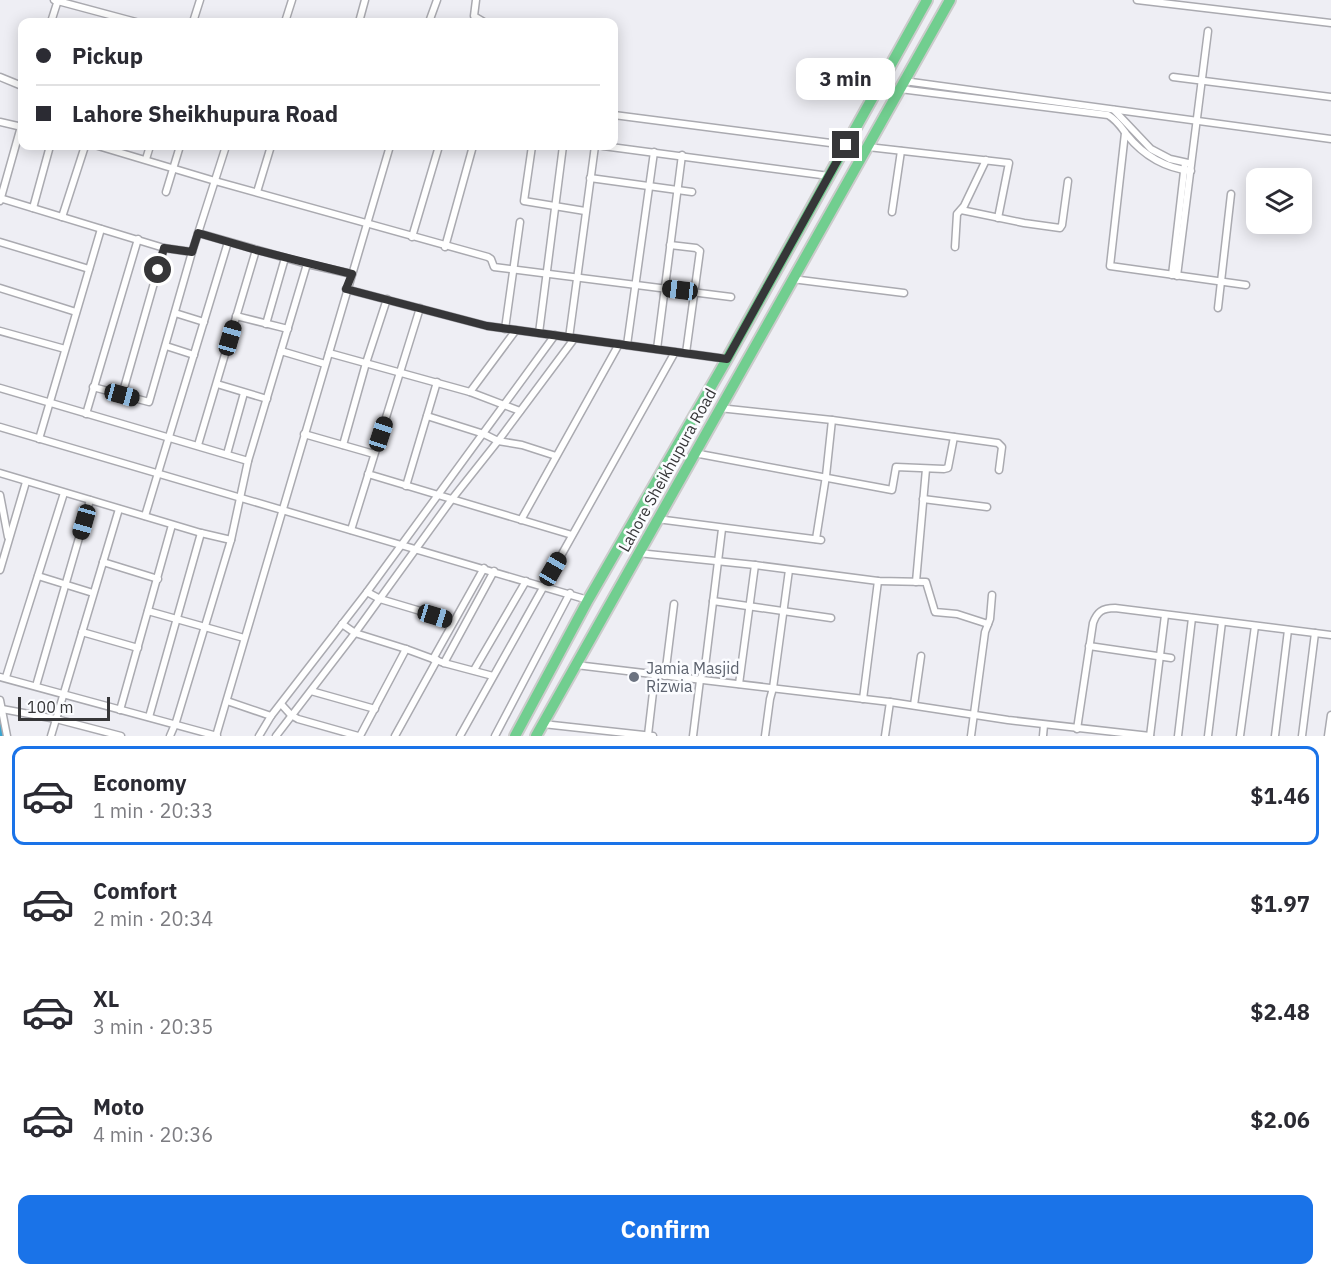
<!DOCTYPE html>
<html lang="en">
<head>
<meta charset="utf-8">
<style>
	:root { --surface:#fff; --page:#f2f2f3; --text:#2b2b33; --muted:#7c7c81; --line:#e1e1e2; --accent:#1a73e8 }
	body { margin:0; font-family:"IBM Plex Sans",sans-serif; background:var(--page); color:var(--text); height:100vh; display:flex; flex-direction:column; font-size:22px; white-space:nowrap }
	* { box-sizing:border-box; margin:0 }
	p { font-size:20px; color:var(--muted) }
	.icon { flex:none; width:33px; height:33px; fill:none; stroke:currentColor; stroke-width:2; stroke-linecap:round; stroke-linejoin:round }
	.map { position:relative; height:736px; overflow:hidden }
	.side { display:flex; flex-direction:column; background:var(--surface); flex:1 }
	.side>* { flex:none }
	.guide { position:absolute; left:18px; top:18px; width:600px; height:132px; border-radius:12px; box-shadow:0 3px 15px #0003; display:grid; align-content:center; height:132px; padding:0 18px; background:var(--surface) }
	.controls { position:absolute; left:1246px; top:168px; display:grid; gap:12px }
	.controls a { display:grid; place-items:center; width:66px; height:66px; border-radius:12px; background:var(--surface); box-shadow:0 3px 15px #0003; font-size:30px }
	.scale { position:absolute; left:18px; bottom:15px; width:92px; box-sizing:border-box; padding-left:6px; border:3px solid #363638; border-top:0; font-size:16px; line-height:21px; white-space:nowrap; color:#363638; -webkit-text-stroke:4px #fbfcff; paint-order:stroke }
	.end { position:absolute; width:27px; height:27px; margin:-14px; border:8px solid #363638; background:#fff; box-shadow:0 0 0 3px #fff }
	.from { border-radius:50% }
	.bubble { position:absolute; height:42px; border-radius:12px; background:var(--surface); box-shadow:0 3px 15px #0003; font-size:20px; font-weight:700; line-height:42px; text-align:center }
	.car { position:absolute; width:18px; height:36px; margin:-18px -9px; border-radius:8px; box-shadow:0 0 4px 2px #0007; background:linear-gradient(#222 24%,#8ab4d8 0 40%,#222 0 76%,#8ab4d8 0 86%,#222 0) }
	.guide b { display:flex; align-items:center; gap:21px; height:57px; font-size:22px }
	.guide b+b { border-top:2px solid var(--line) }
	.guide i { width:15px; height:15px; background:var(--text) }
	ul { padding:10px 0 0; list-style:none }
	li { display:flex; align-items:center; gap:18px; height:99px; margin:0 12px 9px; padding:0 6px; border:3px solid transparent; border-radius:12px }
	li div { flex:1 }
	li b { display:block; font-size:22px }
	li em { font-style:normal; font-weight:700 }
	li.selected { border-color:var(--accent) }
	li>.icon { width:54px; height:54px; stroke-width:1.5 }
	.cta { display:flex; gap:12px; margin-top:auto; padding:12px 18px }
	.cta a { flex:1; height:69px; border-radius:12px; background:var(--accent); color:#fff; font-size:24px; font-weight:700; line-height:69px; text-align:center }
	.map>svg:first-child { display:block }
</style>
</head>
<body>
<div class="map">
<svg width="1331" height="736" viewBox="0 0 1331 736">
	<rect width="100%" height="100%" fill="#eeeef4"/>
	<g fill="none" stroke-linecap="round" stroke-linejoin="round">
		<!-- canal -->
		<polyline stroke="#3aa5d1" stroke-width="6" points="0,723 2,736"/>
		<defs>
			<g id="street">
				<polyline points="54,0 136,22"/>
				<polyline points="476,0 474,16 484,22"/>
				<polyline points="1137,0 1331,23"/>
				<polyline points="51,22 58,0"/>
				<polyline points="193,22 200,0"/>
				<polyline points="285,22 292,0"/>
				<polyline points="359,22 365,0"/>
				<polyline points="429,22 437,0"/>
				<polyline points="0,77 22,86"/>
				<polyline points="1173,77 1331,97"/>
				<polyline points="904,81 1331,139"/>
				<path d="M 900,89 L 1108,115 C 1117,120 1121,127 1127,135 C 1144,156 1165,168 1191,171"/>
				<polyline points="1114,110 1151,149 1170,159 1188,163"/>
				<polyline points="614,115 846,145"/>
				<polyline points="0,122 22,127"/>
				<polyline points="1125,133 1110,266 1246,285"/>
				<polyline points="98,146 215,181 488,257 491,259 494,267 731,297"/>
				<polyline points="532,146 524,201 585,211"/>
				<polyline points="603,146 829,176"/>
				<polyline points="868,147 1009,163 998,218"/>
				<polyline points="146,159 150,146"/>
				<polyline points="590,178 692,192"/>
				<polyline points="166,192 180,146"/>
				<polyline points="257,192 271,146"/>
				<polyline points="0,198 164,248 192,252"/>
				<polyline points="0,201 22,123"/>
				<polyline points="33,208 50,146"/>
				<polyline points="961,210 1024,223 1060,228 1062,225 1068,181"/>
				<polyline points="892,212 901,151"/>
				<polyline points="62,217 85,146"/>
				<polyline points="198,233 307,264"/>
				<polyline points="412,237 439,146"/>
				<polyline points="0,242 89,269"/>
				<polyline points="670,245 696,248 700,251 686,353"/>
				<polyline points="445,247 473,146"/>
				<polyline points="955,247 957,214 964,206 986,160"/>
				<polyline points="1172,275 1185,163"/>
				<polyline points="1177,276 1208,31"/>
				<polyline points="792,279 904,293"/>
				<polyline points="0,288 76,312"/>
				<polyline points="346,289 487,326 727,359"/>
				<polyline points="1218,308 1231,194"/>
				<polyline points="175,313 204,322"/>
				<polyline points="236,316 288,329"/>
				<polyline points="266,324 285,258"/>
				<polyline points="505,329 520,222"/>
				<polyline points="0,331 65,349"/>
				<polyline points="539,333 563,146"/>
				<polyline points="569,338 595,146"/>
				<polyline points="627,345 654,152"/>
				<polyline points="166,346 194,355"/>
				<polyline points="657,349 682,155"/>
				<polyline points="281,351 325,364"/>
				<polyline points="329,353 470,392 520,411"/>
				<polyline points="217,384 267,399"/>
				<polyline points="93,387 149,402 192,252 226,146"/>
				<polyline points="0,388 248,461"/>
				<polyline points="470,392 516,330"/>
				<polyline points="122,395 164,248"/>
				<polyline points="719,408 832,420 998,443 1002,447 999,470"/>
				<polyline points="86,414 138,239"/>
				<polyline points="427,416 484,434 498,441 522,445 556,456"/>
				<polyline points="0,427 588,600"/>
				<polyline points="304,434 374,454"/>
				<polyline points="39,439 101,229"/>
				<polyline points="198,445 256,250"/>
				<polyline points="343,445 366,363 387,299"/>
				<polyline points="694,453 892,490 896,467 944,469 948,468 954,437"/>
				<polyline points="227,454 244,393"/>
				<polyline points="0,473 201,533 231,540"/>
				<polyline points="368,474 572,535"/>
				<polyline points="406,486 437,382"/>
				<polyline points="0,495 8,537"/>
				<polyline points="923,499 987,507"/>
				<polyline points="145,516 228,242"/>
				<polyline points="657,519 821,540"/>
				<polyline points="521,520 619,344"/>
				<polyline points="351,530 420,308"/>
				<polyline points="816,539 826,476 832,420"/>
				<polyline points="638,553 755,565 878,581 926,582 935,612 957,614 988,624"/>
				<polyline points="103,562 158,579"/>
				<polyline points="0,570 26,482"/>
				<polyline points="38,576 93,593"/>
				<polyline points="916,582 926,469"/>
				<polyline points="367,592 380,599 454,621"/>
				<polyline points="713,601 831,618"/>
				<polyline points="148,611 244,638"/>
				<polyline points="342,624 355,633 406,649 444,663 493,676"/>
				<polyline points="82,632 138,648"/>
				<polyline points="1089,646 1171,658"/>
				<polyline points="433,659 484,568"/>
				<polyline points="444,663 494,571"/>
				<polyline points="576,665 890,702 1008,720 1150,736"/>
				<polyline points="474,670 526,581"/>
				<polyline points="665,676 674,604"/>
				<polyline points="0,677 217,736"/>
				<polyline points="6,677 64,493"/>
				<polyline points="739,684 755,565"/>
				<polyline points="36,686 90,500"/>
				<polyline points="311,691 375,709"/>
				<polyline points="863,699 878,581"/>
				<polyline points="0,700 7,736"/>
				<polyline points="227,701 271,716"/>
				<polyline points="281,704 291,715 298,719 358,736"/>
				<polyline points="914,705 921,656"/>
				<polyline points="2,709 56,719 121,736"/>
				<polyline points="120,710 172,525"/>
				<polyline points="149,717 201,533"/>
				<polyline points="543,724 653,736"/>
				<path d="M 1077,729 L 1093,623 C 1097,612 1102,608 1115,608 L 1331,635"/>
				<polyline points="648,735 655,675"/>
				<polyline points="51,736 119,509"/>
				<polyline points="170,736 176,722 231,540 248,461 307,264 352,274"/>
				<polyline points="216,736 390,146"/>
				<polyline points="259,736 271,716 367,592 555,335"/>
				<polyline points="276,736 355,633 452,499 498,441 574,339"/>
				<polyline points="360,736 406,649"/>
				<polyline points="395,736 437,660"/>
				<polyline points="460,736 675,352"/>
				<polyline points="495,736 570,593"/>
				<polyline points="693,736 700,680 705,667 722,529"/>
				<polyline points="765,736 770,699 773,688 789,570"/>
				<polyline points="885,736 890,702"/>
				<polyline points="971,736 985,632 990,619 992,595"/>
				<polyline points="1043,736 1044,725"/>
				<polyline points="1150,736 1165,615"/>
				<polyline points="1178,736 1192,618"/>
				<polyline points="1208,736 1222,622"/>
				<polyline points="1240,736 1255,626"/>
				<polyline points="1275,736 1288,630"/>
				<polyline points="1302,736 1315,633"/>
				<polyline points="1328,736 1331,715"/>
			</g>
			<g id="highway">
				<polyline points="515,736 588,600 727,359 927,0"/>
				<polyline points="536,736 950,0"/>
			</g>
		</defs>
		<!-- street casing -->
		<use href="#street" stroke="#aaaab0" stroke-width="9"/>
		<!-- highway casing -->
		<use href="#highway" stroke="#cbcbcb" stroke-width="14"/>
		<!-- street -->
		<use href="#street" stroke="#fff" stroke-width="6"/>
		<!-- highway -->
		<use href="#highway" stroke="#71ce8f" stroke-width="10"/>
	</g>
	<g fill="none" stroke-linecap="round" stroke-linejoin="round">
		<!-- route -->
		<polyline stroke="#363638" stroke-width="8" points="158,270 164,248 192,252 198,233 256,250 352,274 346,289 487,326 727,359 846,145"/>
	</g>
	<!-- markers -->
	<circle fill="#6b7280" stroke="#fbfcff" stroke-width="2" cx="634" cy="677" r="6"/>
	<g text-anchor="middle" stroke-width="5" stroke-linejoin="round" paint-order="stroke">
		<!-- street labels -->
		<g font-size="16" fill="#363638" stroke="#fbfcff">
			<text transform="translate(667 470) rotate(-61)" y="6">Lahore Sheikhupura Road</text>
		</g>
		<!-- worship labels -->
		<g font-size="16" fill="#5b616d" stroke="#fbfcff" text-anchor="start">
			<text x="646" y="674">Jamia Masjid<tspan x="646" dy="18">Rizwia</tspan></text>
		</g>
	</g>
</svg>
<div class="controls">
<a><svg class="icon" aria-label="layers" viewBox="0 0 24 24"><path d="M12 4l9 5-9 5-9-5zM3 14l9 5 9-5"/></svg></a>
</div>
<div class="scale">100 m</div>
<i class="end from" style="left:158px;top:270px"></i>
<i class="end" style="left:846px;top:145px"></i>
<div class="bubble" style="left:796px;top:58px;width:99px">3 min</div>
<i class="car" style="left:680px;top:290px;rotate:277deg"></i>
<i class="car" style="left:230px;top:338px;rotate:16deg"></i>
<i class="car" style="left:122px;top:395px;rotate:105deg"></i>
<i class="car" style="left:381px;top:434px;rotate:18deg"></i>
<i class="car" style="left:84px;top:522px;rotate:196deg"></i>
<i class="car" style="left:553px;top:569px;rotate:30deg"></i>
<i class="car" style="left:435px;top:616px;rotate:107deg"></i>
<div class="guide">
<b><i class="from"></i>Pickup</b>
<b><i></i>Lahore Sheikhupura Road</b>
</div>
</div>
<section class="side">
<ul>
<li class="selected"><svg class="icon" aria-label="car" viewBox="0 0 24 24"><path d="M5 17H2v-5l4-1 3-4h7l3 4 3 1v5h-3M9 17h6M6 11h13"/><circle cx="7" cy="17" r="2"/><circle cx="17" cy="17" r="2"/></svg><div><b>Economy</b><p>1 min · 20:33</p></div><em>$1.46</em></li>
<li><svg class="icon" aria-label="car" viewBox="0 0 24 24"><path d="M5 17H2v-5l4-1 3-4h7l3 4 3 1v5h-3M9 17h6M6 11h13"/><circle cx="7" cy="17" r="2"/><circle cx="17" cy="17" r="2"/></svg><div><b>Comfort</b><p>2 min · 20:34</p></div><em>$1.97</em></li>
<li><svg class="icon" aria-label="car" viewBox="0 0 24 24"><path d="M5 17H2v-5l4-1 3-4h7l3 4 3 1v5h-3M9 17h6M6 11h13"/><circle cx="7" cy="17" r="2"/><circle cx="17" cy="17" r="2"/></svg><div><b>XL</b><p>3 min · 20:35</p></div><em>$2.48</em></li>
<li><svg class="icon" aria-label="car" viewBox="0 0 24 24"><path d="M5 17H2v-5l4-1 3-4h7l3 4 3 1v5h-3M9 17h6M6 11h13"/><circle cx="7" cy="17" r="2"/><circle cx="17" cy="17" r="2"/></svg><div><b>Moto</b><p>4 min · 20:36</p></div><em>$2.06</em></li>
</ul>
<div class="cta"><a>Confirm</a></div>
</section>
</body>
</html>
